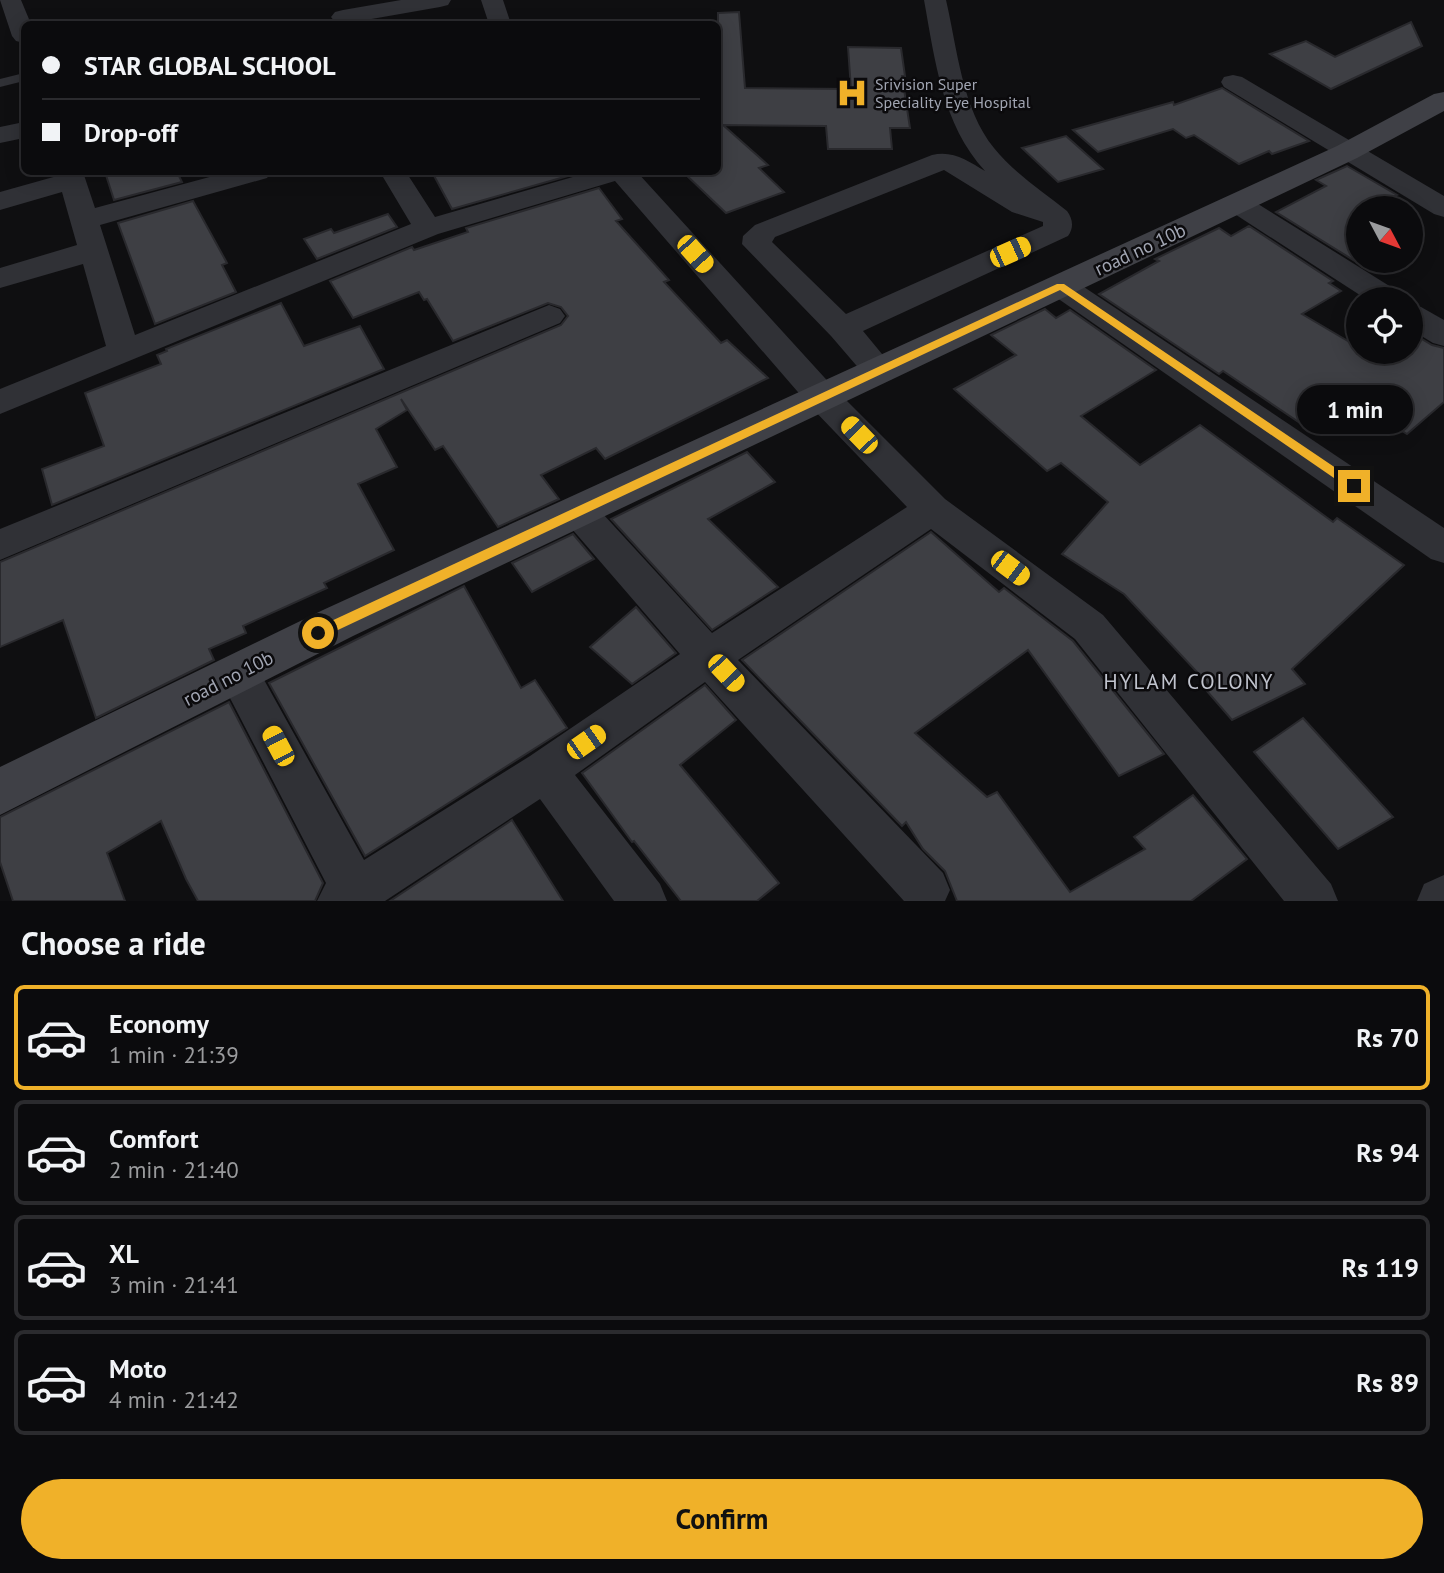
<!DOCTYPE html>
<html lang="en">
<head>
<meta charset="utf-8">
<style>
	:root { --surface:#0b0b0d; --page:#19191b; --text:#f1f3f6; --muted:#9a9b9d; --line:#2b2b2e; --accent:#f0b129 }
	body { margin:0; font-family:"PT Sans",sans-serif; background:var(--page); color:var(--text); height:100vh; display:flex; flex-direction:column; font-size:26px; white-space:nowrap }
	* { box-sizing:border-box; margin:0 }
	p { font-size:23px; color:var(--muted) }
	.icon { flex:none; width:38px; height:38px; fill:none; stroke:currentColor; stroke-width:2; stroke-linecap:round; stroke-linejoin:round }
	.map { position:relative; height:901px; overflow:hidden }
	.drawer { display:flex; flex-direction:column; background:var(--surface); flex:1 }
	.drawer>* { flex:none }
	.guide { position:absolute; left:21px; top:21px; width:700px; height:154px; border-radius:10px; box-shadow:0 4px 18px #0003,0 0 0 2px var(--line); display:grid; align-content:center; height:154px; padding:0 21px; background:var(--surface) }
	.needle { width:46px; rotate:131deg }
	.buttons { position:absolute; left:1346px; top:196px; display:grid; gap:14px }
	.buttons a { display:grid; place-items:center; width:77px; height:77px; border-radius:50%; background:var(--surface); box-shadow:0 4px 18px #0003,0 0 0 2px var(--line); font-size:35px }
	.end { position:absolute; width:32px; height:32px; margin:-16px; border:9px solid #f0b129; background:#111; box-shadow:0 0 0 4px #111 }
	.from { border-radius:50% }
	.bubble { position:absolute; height:49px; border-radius:24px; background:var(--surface); box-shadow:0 4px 18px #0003,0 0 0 2px var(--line); font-size:23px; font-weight:800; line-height:49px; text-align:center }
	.car { position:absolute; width:21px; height:42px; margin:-21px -10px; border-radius:9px; box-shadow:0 0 5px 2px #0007; background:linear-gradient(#f5c518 24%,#345 0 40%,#f5c518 0 76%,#345 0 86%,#f5c518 0) }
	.guide b { display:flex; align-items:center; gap:24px; height:66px; font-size:26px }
	.guide b+b { border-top:2px solid var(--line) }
	.guide i { width:18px; height:18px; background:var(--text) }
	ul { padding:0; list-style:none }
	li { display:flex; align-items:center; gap:21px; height:105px; margin:0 14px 10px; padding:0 7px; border:4px solid var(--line); border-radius:10px }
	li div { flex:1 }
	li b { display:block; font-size:26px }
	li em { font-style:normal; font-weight:800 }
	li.active { border-color:var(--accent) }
	li>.icon { width:63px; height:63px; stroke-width:1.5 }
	h2 { padding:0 21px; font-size:32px; line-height:84px }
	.button { display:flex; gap:14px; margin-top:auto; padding:14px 21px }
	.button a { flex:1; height:80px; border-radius:42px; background:var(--accent); color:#111; font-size:28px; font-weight:800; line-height:80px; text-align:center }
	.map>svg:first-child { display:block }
</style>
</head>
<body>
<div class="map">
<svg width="1444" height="901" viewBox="0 0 1444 901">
	<rect width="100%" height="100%" fill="#0f0f11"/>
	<!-- building -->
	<g fill="#3e3f44" stroke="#29292d" stroke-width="2">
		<polygon points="739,12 745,88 851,89 848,47 901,48 905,76 902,76 910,128 890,128 892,149 828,149 826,126 723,125 768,165 759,168 784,192 726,213 683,172 718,172 718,13"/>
		<polygon points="1411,22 1422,46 1331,89 1270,54 1306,41 1335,57"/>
		<polygon points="1222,88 1309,141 1272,154 1269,151 1239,164 1194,135 1186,138 1173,129 1098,152 1073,130 1173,102 1174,105"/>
		<polygon points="1066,136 1103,169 1058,182 1022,148"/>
		<polygon points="1347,166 1397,195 1371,208 1358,208 1358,263 1276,212 1326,186 1316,180"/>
		<polygon points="105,172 177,172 182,182 114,200"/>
		<polygon points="432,172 582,172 452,209"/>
		<polygon points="599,188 622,219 616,221 669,280 664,282 721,343 727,340 768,378 605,459 596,448 541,475 559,499 498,527 443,446 435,450 401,399 407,410 376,429 397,467 358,484 394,550 324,583 327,588 243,626 246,633 209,649 214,660 96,718 63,620 0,647 0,562 561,325 568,316 561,307 548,303 453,341 427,299 424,300 419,292 353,318 330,281 412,247 414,250 468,232 466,228"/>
		<polygon points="193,201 227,263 222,265 236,292 155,324 118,223"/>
		<polygon points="388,214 397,227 317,259 304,239 331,229 334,233"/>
		<polygon points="1249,226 1333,281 1329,283 1341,291 1302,314 1358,347 1358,352 1410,352 1410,332 1432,345 1444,348 1444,402 1407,434 1346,396 1306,427 1223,371 1219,374 1099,294 1159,261 1155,259 1219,228 1231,236"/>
		<polygon points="281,303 304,346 360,326 384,369 52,505 42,469 104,446 85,393 161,364 157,355 167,351 166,349"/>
		<polygon points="1045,309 1056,318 1070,310 1156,370 1081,416 1140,465 1200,425 1333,522 1337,518 1404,565 1292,669 1305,684 1232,720 1206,690 1211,687 1124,594 1062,554 1108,502 1061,463 1047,471 954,389 1016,355 991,335"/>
		<polygon points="747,452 775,482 708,519 778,587 712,630 611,519"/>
		<polygon points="931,532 999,592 1004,588 1073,641 1164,754 1119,776 1028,650 915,733 987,797 997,792 1070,892 1145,849 1134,837 1193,795 1247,859 1191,901 957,901 945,871 923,849 906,822 902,826 742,660"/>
		<polygon points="573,534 594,559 532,592 512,563"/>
		<polygon points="464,586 521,688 535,680 567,728 365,856 269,683"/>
		<polygon points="636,607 676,653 632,684 590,647"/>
		<polygon points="705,685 736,720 680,765 779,883 757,901 681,901 634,841 632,842 582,773"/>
		<polygon points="229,702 323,883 315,901 198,901 186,879 161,821 107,853 125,901 13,901 0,862 0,817"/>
		<polygon points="1303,718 1393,817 1338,849 1254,752"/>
		<polygon points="512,820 563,901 390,901"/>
	</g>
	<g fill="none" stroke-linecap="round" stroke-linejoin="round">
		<!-- lane -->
		<polygon fill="#303136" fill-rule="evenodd" points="24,73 24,81 0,87 0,79"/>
		<!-- street -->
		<g fill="#303136" fill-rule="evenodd">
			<polygon points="0,0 21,0 31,24 24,24 24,43 16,41 12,36"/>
			<polygon points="401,0 451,0 448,5 440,7 343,24 335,22 331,17 335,12 343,10"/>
			<polygon points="481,0 503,0 511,24 489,24"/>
			<path d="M 924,0 L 946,0 C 957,47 962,109 994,148 C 1014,173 1042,191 1067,211 C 1073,219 1074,228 1068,236 L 863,331 L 896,371 L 892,379 L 880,383 L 868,379 L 831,336 L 742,244 L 743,236 L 755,225 L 932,155 C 953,150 968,161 985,171 C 942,124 935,60 924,0 ZM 944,170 L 1012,212 L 1043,222 L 1043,226 L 846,314 L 772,242 L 775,237 Z"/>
			<polygon points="1233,75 1242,77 1444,196 1444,217 1434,214 1224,87 1221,82 1224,77"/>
			<polygon points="24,122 24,138 0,143 0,127"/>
			<polygon points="57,172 83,172 95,208 228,172 271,172 267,178 100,225 135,335 411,224 380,172 406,172 435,217 590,172 637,172 834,388 945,499 1103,615 1331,884 1338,901 1284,901 1075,639 931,529 738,660 943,873 950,890 945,901 904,901 705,682 575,775 660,884 667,901 614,901 540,799 385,901 317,901 326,883 217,673 223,660 238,655 253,660 364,860 530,756 680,654 566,522 561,512 566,502 579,497 592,502 712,633 907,507 810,406 615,181 438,234 0,414 0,389 106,346 83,264 0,288 0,268 77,245 62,192 0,210 0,192 57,176"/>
			<polygon points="1237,194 1247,197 1399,292 1403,299 1366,299 1227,209 1223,203 1227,197"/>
			<polygon points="1061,276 1072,279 1444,528 1444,563 1431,559 1050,293 1046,286 1050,279"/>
			<polygon points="1410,304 1421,307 1444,320 1444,346 1433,343 1410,329"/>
			<polygon points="549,305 560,309 565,316 560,323 0,560 0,529"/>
			<polygon points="1444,875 1444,901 1417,901 1424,884"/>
		</g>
		<!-- secondary -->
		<polygon fill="#3f4046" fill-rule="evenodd" points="1444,92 1444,111 1357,158 353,636 0,815 0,767 323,610 1337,146 1434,94"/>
	</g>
	<!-- route -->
	<polygon fill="#f0b129" points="1057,284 1064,284 1358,483 1358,489 1350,489 1060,290 323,637 318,638 312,633 314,629"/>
	<!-- icons -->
	<defs>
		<symbol id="hospital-bare" viewBox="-9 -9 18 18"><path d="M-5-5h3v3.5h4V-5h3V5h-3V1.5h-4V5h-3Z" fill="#f0b129" stroke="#0b0a0c" stroke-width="2.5" paint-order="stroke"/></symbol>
	</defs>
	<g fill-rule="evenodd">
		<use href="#hospital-bare" x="830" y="71" width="44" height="44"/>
	</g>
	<g text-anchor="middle" stroke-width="5" stroke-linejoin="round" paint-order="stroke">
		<!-- far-poi labels -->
		<g font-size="16" fill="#a1a5b2" stroke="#0b0a0c" text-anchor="start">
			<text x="875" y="90">Srivision Super<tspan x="875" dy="18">Speciality Eye Hospital</tspan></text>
		</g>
		<!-- street labels -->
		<g font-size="19" fill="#a1a5b2" stroke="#0b0a0c">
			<text transform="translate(1140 249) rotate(-25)" y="7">road no 10b</text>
			<text transform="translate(228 678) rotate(-27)" y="7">road no 10b</text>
		</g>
		<!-- neighbourhood labels -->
		<g font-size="21" letter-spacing="2" fill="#c1c4ce" stroke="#0b0a0c">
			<text x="1189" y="689">HYLAM COLONY</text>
		</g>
	</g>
</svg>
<div class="buttons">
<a><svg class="needle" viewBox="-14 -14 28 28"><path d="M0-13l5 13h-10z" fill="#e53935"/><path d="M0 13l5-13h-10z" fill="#9a9b9d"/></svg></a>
<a><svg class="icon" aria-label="locate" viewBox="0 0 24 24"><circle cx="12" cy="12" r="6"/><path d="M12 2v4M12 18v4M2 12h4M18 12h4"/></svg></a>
</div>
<i class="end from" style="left:318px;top:633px"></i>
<i class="end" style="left:1354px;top:486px"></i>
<div class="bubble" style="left:1297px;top:385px;width:116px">1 min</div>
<i class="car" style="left:1010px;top:252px;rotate:66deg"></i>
<i class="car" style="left:695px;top:254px;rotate:138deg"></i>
<i class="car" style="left:859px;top:435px;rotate:316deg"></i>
<i class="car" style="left:1010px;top:568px;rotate:127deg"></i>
<i class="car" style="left:726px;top:673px;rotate:137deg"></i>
<i class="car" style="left:586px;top:742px;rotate:55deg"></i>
<i class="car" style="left:278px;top:746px;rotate:332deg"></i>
<div class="guide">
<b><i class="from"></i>STAR GLOBAL SCHOOL</b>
<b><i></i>Drop-off</b>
</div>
</div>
<section class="drawer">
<h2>Choose a ride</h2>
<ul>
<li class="active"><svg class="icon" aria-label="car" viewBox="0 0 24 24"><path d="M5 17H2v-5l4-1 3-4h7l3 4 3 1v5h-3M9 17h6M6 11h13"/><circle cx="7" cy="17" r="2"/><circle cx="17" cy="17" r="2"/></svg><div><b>Economy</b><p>1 min · 21:39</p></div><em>Rs 70</em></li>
<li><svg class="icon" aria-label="car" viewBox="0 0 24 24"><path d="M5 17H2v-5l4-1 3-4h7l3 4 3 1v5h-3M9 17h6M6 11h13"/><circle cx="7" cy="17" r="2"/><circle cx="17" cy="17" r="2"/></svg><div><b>Comfort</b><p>2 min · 21:40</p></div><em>Rs 94</em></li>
<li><svg class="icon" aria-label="car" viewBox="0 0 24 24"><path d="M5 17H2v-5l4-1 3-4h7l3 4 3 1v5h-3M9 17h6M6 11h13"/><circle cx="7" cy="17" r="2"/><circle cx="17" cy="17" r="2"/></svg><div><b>XL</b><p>3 min · 21:41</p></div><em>Rs 119</em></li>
<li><svg class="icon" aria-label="car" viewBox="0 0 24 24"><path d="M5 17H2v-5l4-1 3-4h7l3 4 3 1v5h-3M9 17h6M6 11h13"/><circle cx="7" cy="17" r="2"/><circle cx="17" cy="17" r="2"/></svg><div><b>Moto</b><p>4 min · 21:42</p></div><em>Rs 89</em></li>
</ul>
<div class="button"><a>Confirm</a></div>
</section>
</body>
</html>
